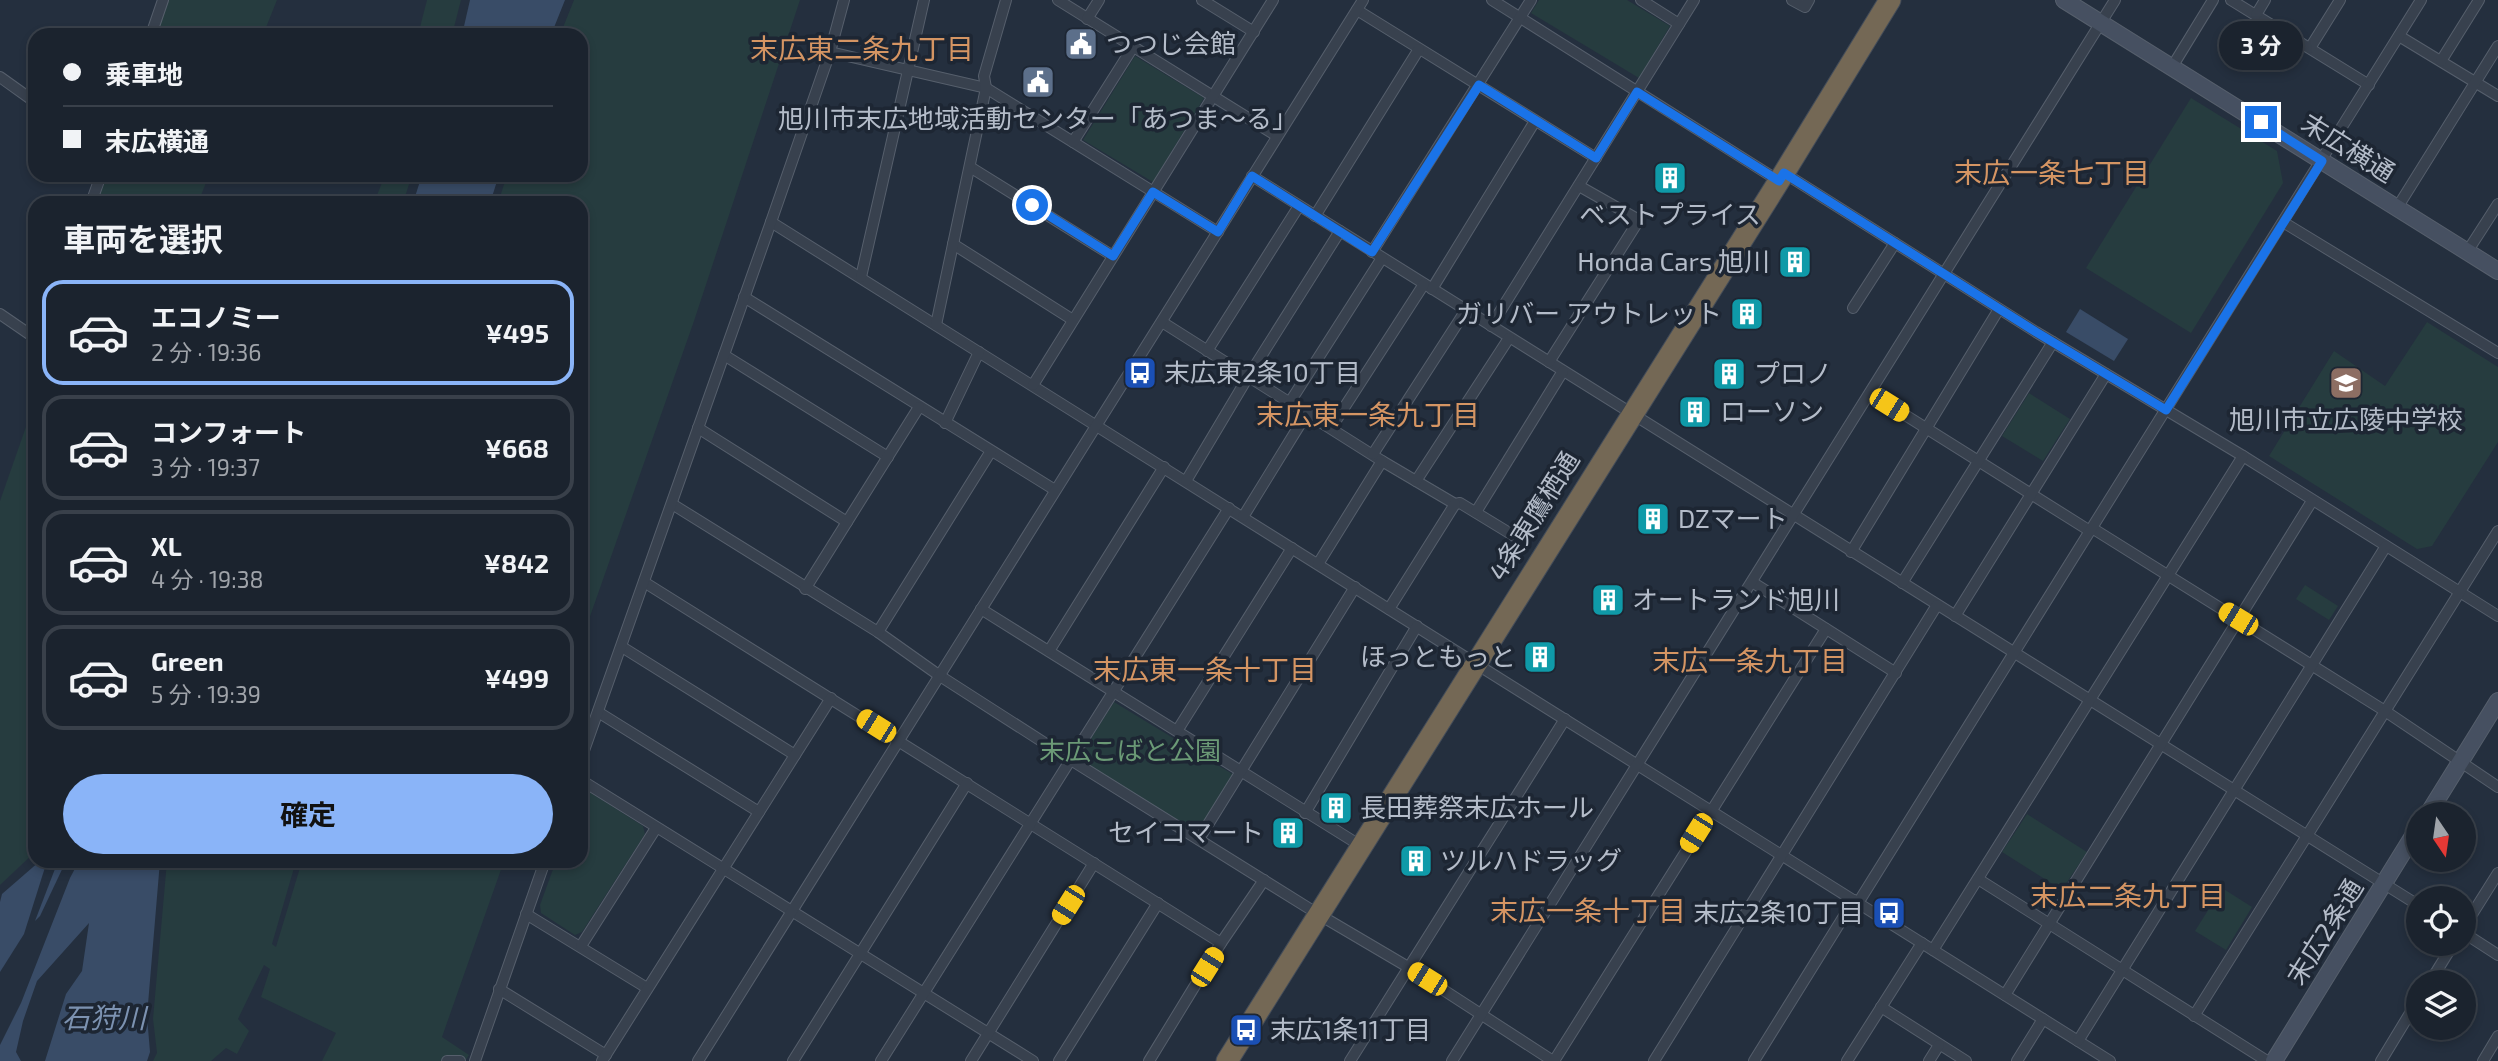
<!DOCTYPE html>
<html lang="ja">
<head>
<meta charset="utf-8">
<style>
	:root { --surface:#1b232e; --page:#282f3a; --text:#f1f3f6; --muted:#a0a4aa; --line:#39404a; --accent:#8ab4f8 }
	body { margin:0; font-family:"Exo 2","Noto Sans JP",sans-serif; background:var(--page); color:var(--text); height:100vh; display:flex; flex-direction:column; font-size:26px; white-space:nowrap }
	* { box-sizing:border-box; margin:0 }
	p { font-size:23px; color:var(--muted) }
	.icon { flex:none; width:38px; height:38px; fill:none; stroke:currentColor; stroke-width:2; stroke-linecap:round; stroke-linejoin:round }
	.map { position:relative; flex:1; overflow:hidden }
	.details { position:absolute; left:28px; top:196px; width:560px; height:672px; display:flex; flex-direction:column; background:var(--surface); border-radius:21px; box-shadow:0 4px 10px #0003,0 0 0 2px var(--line) }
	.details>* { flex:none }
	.guide { position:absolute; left:28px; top:28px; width:560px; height:154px; border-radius:21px; box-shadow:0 4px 10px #0003,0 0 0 2px var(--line); display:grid; align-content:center; height:154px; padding:0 35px; background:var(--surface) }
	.needle { width:46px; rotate:167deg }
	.tools { position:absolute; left:2406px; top:802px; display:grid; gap:14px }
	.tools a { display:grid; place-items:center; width:70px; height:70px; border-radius:50%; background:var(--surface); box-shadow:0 4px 10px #0003,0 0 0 2px var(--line); font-size:35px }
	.end { position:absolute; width:32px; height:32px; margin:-16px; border:9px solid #1a73e8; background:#fff; box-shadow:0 0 0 4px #fff }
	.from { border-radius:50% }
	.bubble { position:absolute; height:49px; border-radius:24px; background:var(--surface); box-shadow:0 4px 10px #0003,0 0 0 2px var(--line); font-size:23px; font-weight:700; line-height:49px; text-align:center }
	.car { position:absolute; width:21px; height:42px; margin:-21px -10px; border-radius:9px; box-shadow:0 0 5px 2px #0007; background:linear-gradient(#f5c518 24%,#345 0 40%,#f5c518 0 76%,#345 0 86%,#f5c518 0) }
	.guide b { display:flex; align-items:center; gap:24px; height:66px; font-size:26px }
	.guide b+b { border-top:2px solid var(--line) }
	.guide i { width:18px; height:18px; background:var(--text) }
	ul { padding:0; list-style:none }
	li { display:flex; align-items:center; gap:21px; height:105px; margin:0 14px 10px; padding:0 21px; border:4px solid var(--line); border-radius:21px }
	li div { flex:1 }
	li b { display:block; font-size:26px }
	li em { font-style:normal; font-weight:700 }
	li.on { border-color:var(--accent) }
	li>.icon { width:63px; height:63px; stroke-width:1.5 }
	h2 { padding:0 35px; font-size:32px; line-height:84px }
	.action { display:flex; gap:14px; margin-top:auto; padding:14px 35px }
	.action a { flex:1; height:80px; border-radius:42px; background:var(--accent); color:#111; font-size:28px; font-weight:700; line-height:80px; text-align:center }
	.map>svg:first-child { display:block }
</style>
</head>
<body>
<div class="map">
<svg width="2498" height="1061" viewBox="0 0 2498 1061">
	<rect width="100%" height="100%" fill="#242f3e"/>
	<!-- green -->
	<g fill="#263c3f">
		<polygon points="163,0 277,0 263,35 151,35"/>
		<polygon points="427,0 461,0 452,35 418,35"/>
		<polygon points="574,0 800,0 694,321 581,642 581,203 498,203 507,175 581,175 581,35 560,35"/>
		<polygon points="1539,0 1627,0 1670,26 1639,78 1531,13"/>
		<polygon points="1135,56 1204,98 1153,182 1083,140"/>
		<polygon points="2191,98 2277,151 2283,183 2191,333 2086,268"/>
		<polygon points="101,175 209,175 198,203 91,203"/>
		<polygon points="385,175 412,175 403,203 374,203"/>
		<polygon points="2427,322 2498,367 2498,442 2432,546 2417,549 2269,456 2334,351 2385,386"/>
		<polygon points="2029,393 2070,419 2043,461 2002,436"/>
		<polygon points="35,401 35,852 0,885 0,501"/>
		<polygon points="2305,585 2338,606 2329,620 2296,599"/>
		<polygon points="1114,702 1234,775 1198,832 1078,759"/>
		<polygon points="588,791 643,826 645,834 582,932 575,935 541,913 540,905 556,861 581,861 581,793"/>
		<polygon points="2027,814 2087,852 2062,890 2002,852"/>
		<polygon points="167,861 296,861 272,944 276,947 302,861 504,861 442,1037 469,1055 465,1061 322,1061 336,1033 261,997 270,969 264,965 238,1019 249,1031 237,1054 226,1048 211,1061 153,1061 157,1053 153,1019"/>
		<polygon points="2222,888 2252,907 2226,950 2195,931"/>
	</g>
	<!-- water -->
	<g fill="#394c67">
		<polygon points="470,0 565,0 551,35 462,35"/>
		<polygon points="422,175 499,175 490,203 413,203"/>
		<polygon points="2080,309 2128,339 2114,361 2066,332"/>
		<polygon points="40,861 47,861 24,934 0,972 0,902 2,894"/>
		<polygon points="58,861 66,861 40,916 35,921"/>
		<polygon points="79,861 160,861 147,1016 150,1052 147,1061 45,1061 66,994 82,971 89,923 37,981 23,1021 16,1052 21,1061 0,1061 0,1045 21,1003 70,878"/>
	</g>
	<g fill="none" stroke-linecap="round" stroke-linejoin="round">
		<defs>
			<g id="street">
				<polyline points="1058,0 1277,136"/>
				<polyline points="1202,0 1254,32"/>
				<polyline points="1492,0 1779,181"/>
				<polyline points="1641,0 1679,24"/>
				<polyline points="1792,0 1805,7 1809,0"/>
				<polyline points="2231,0 2369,85"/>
				<polyline points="1357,10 1596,158"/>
				<polyline points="2256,15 2265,0"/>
				<polyline points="1087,19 1099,0"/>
				<polyline points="151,35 163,0"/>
				<polyline points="2399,36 2498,96"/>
				<polyline points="2310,48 2340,0"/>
				<polyline points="830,52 986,88 1218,232"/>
				<polyline points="2441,61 2479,0"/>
				<polyline points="2172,67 2213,0"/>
				<polyline points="0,77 35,102"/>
				<polyline points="1073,142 1133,47"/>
				<polyline points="970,167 1113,256"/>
				<polyline points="1784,173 2036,332 2243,456 2498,616"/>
				<polyline points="1252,176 2418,905"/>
				<polyline points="91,203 101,175"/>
				<polyline points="2397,208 2498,46"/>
				<polyline points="1315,216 1419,49"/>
				<polyline points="771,222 2110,1061"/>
				<polyline points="2283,222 2498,353"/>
				<polyline points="953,244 1073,320"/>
				<polyline points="1372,252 1531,0"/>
				<polyline points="2467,252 2498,204"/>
				<polyline points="861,277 924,0"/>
				<polyline points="1432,289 1535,121"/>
				<polyline points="744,297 1055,490"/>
				<polyline points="1853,308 1895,243"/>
				<polyline points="0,314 35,338"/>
				<polyline points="1162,322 1382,461 1455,504 1460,503 1524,542"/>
				<polyline points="936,325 986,88 984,76 1006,0"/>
				<polyline points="1491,326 1694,0"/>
				<polyline points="1207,351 1299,206"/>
				<polyline points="724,355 888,457"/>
				<polyline points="1549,362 1639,220 1579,186"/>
				<polyline points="1033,385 1273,0"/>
				<polyline points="1870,393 2090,531"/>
				<polyline points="1290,402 1382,258"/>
				<polyline points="945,423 979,352"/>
				<polyline points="698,428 847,522"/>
				<polyline points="1331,428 1424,284"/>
				<polyline points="1373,454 1466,310"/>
				<polyline points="1186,481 1248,377 1340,231"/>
				<polyline points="1416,481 1509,338"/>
				<polyline points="672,504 878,632 940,676 1071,760 1318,914 1408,967 1553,1061"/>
				<polyline points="1476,512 1563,371"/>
				<polyline points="1243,517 1307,413"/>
				<polyline points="2092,528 2385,711 2498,787"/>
				<polyline points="1851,552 1999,309"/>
				<polyline points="1318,564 1382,461"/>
				<polyline points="644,582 1221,943"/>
				<polyline points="1752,582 1896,673"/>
				<polyline points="1902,583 2053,342"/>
				<polyline points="805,589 919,407"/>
				<polyline points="981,609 1361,846"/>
				<polyline points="1389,609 1455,504"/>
				<polyline points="1955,616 2106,374"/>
				<polyline points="878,632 991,451"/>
				<polyline points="622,647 795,755"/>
				<polyline points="1049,651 1164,467"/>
				<polyline points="598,712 759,812"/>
				<polyline points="1177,731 1292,548"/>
				<polyline points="581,759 771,222 830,52 844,0"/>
				<polyline points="581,780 1033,1061"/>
				<polyline points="1305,813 1417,626"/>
				<polyline points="1199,839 1355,587"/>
				<polyline points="1978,879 2267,1061"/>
				<polyline points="1858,903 2421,0"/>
				<polyline points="526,914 647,988"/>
				<polyline points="2464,927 2498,873"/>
				<polyline points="2464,933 2498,955"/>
				<polyline points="581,946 656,828"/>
				<polyline points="1933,950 2243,456"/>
				<polyline points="2430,982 2454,943"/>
				<polyline points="499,989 606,1055"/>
				<polyline points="2005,995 2312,501"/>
				<polyline points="1881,1007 1966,1061"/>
				<polyline points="2194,1016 2498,531"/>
				<polyline points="2078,1041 2386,546"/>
				<polyline points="447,1061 460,1061"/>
				<polyline points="475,1061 545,861"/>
				<polyline points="602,1061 831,698"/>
				<polyline points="698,1061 1363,0"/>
				<polyline points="793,1061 967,783"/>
				<polyline points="881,1061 1229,508"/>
				<polyline points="971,1061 1094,863"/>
				<polyline points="1059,1061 1158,903"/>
				<polyline points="1149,1061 1221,943 1264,880"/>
				<polyline points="1350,1061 1565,719"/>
				<polyline points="1452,1061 2115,0"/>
				<polyline points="1554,1061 1826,629"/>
				<polyline points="1654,1061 1937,605"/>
				<polyline points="1754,1061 1854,900"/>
				<polyline points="1847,1061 1922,943"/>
				<polyline points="1929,1061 1939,1045"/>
				<polyline points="2017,1061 2043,1019"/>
				<polyline points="2381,1061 2418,1000"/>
				<polyline points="2483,1061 2498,1036"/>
			</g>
			<g id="secondary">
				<polyline points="2064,0 2498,271"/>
				<polyline points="2428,814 2498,701"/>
				<polyline points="2274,1061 2418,828"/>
			</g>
			<polyline id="highway" points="1227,1061 1784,173 1890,0"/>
		</defs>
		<!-- street casing -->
		<use href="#street" stroke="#565f6c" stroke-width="12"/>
		<!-- secondary casing -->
		<use href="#secondary" stroke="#565f6c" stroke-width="18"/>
		<!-- highway casing -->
		<use href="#highway" stroke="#434c59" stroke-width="23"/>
		<!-- street -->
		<use href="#street" stroke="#38414e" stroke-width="10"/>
		<!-- secondary -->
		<use href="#secondary" stroke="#465061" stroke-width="16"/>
		<!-- highway -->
		<use href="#highway" stroke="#746855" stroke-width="21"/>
	</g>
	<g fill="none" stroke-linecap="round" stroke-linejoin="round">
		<!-- route -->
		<polyline stroke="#1a73e8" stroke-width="9" points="1032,205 1113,256 1153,192 1218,232 1252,176 1372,252 1479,85 1596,158 1637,92 1779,181 1784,173 2036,332 2166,410 2322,161 2261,122"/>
	</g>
	<!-- icons -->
	<defs>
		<symbol id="civic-square" viewBox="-11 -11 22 22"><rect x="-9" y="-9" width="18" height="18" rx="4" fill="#5c6f8a" stroke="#1d2633"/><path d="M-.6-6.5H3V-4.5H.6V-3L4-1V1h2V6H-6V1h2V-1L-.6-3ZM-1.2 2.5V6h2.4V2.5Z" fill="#fff"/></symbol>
		<symbol id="building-square" viewBox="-11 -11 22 22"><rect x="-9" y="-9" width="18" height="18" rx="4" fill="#0f9aa8" stroke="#1d2633"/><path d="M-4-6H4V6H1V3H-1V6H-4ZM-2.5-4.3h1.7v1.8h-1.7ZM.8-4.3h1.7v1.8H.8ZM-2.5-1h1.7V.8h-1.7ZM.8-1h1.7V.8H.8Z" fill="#fff"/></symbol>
		<symbol id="bus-square" viewBox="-11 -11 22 22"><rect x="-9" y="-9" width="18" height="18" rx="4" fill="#1a4fb4" stroke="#1d2633"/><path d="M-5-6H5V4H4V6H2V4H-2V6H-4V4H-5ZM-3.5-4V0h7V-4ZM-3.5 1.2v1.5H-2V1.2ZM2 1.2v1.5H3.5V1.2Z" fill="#fff"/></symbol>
		<symbol id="school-square" viewBox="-11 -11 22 22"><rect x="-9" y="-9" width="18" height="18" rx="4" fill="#8d6e63" stroke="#1d2633"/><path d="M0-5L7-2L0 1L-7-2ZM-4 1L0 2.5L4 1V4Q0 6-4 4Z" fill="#fff"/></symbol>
	</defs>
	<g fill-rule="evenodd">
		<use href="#civic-square" x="1062" y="25" width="38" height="38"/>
		<use href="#civic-square" x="1019" y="63" width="38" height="38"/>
		<use href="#building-square" x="1651" y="159" width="38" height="38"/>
		<use href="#building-square" x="1776" y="243" width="38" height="38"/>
		<use href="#building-square" x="1728" y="295" width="38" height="38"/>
		<use href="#bus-square" x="1121" y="354" width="38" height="38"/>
		<use href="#building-square" x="1710" y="355" width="38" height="38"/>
		<use href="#school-square" x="2327" y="364" width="38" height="38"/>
		<use href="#building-square" x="1676" y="393" width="38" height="38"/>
		<use href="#building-square" x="1634" y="500" width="38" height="38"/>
		<use href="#building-square" x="1589" y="581" width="38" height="38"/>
		<use href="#building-square" x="1521" y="638" width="38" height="38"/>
		<use href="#building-square" x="1317" y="789" width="38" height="38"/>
		<use href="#building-square" x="1269" y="814" width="38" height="38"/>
		<use href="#building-square" x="1397" y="842" width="38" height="38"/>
		<use href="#bus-square" x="1870" y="894" width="38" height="38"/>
		<use href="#bus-square" x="1227" y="1011" width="38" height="38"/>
	</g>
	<g text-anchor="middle" stroke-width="7" stroke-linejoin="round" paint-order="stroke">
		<!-- poi labels -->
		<g font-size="26" fill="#b4bcc9" stroke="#1d2633" text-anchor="start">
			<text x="1106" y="53">つつじ会館</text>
			<text x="1038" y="128" text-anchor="middle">旭川市末広地域活動センター「あつま〜る」</text>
			<text x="1670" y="224" text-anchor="middle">ベストプライス</text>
			<text x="1770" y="271" text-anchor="end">Honda Cars 旭川</text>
			<text x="1722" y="323" text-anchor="end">ガリバー アウトレット</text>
			<text x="1164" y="382">末広東2条10丁目</text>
			<text x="1754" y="383">プロノ</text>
			<text x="1720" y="421">ローソン</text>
			<text x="2346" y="429" text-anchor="middle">旭川市立広陵中学校</text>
			<text x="1678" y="528">DZマート</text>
			<text x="1632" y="609">オートランド旭川</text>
			<text x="1516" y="666" text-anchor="end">ほっともっと</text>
			<text x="1360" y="817">長田葬祭末広ホール</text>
			<text x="1264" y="842" text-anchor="end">セイコマート</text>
			<text x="1440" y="870">ツルハドラッグ</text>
			<text x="1864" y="922" text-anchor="end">末広2条10丁目</text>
			<text x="1270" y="1039">末広1条11丁目</text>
		</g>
		<!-- street labels -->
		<g font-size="26" fill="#b4bcc9" stroke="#1d2633">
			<text transform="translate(2348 148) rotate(32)" y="9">末広横通</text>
			<text transform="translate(1534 516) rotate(-58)" y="9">4条東鷹栖通</text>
			<text transform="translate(2325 932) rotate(-58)" y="9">末広2条通</text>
		</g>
		<!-- park labels -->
		<g font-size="26" fill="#6b9a76" stroke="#1d2633">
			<text x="1130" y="760">末広こばと公園</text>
		</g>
		<!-- neighbourhood labels -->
		<g font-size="28" fill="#d59563" stroke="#1d2633">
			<text x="862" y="59">末広東二条九丁目</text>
			<text x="2052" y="183">末広一条七丁目</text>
			<text x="1368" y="425">末広東一条九丁目</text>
			<text x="1750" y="671">末広一条九丁目</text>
			<text x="1205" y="680">末広東一条十丁目</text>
			<text x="2128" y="906">末広二条九丁目</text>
			<text x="1588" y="921">末広一条十丁目</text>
		</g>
		<!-- water labels -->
		<g font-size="28" font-style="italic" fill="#7c92b1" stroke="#1d2633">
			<text x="104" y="1028">石狩川</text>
		</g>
	</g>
</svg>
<div class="tools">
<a><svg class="needle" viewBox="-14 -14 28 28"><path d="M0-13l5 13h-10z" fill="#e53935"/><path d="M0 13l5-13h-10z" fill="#a0a4aa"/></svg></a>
<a><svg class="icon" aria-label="locate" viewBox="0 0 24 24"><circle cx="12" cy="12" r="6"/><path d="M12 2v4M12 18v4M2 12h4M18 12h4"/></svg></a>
<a><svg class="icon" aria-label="layers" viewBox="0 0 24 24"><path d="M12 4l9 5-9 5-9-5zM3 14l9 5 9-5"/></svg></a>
</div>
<i class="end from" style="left:1032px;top:205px"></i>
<i class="end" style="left:2261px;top:122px"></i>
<div class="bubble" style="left:2219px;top:21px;width:84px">3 分</div>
<i class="car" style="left:1889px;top:405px;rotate:122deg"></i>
<i class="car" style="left:2238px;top:619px;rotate:301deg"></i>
<i class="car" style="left:876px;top:726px;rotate:302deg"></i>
<i class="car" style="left:1696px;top:833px;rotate:212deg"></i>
<i class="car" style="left:1068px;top:905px;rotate:212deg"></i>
<i class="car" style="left:1207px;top:967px;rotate:32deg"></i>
<i class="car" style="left:1427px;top:979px;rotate:302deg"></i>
<div class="guide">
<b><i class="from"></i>乗車地</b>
<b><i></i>末広横通</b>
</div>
<section class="details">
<h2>車両を選択</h2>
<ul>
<li class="on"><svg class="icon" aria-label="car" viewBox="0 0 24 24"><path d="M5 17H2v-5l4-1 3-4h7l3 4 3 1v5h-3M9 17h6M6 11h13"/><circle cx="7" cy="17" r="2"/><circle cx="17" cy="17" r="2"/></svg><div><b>エコノミー</b><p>2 分 · 19:36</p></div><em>¥495</em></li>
<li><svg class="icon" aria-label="car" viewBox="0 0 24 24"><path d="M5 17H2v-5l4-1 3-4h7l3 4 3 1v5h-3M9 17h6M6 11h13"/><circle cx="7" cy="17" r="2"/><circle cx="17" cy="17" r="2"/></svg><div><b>コンフォート</b><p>3 分 · 19:37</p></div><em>¥668</em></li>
<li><svg class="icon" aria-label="car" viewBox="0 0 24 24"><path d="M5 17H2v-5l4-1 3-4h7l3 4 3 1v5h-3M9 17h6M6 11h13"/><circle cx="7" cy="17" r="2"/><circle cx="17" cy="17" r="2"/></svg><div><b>XL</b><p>4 分 · 19:38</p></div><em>¥842</em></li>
<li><svg class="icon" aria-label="car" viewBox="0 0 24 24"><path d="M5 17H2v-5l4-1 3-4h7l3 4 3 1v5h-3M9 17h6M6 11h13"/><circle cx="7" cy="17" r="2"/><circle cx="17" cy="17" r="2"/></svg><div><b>Green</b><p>5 分 · 19:39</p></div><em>¥499</em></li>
</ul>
<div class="action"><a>確定</a></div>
</section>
</div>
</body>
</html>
